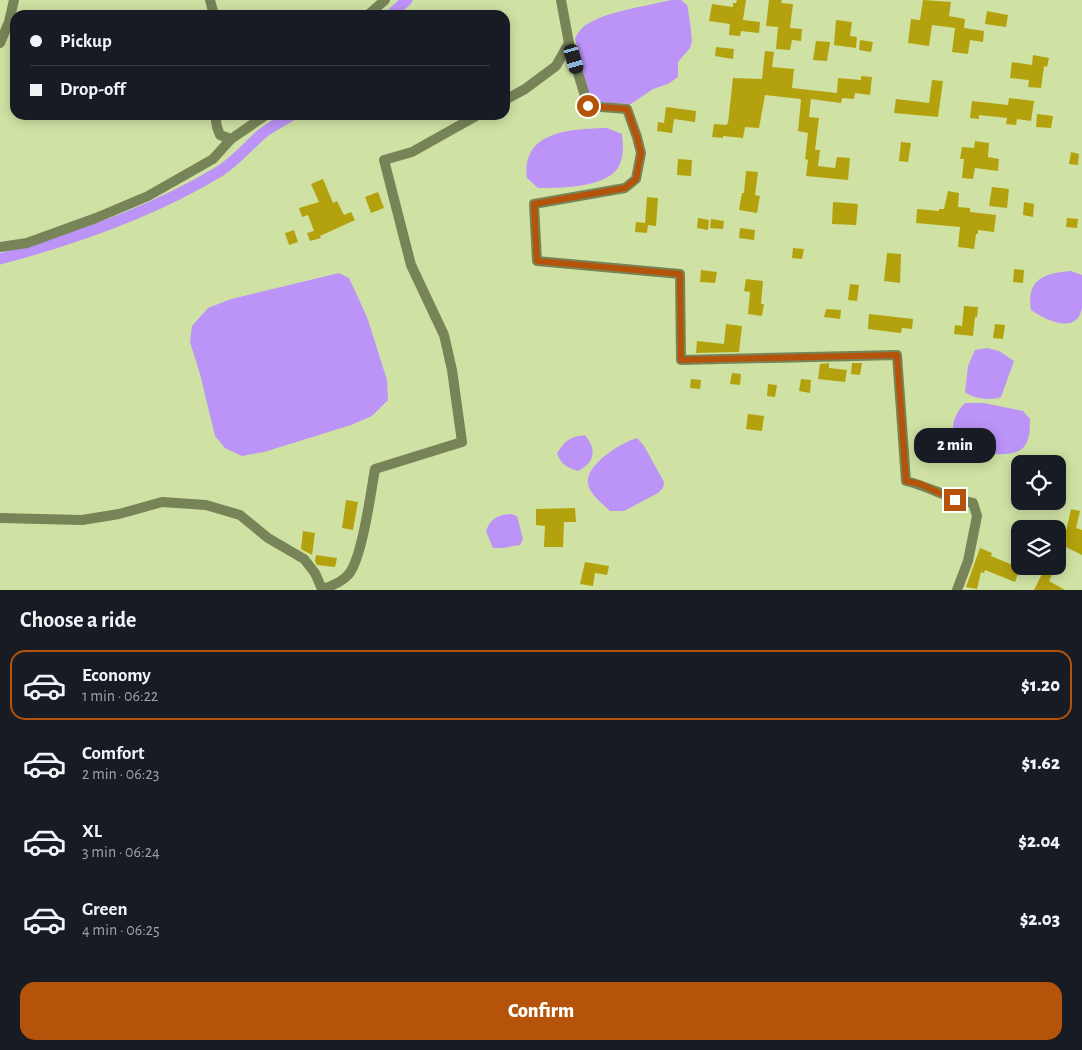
<!DOCTYPE html>
<html lang="en">
<head>
<meta charset="utf-8">
<style>
	:root { --surface:#171b24; --page:#20242c; --text:#f1f3f6; --muted:#9ea1a6; --line:#363941; --accent:#b45309 }
	body { margin:0; font-family:"Alegreya Sans",sans-serif; background:var(--page); color:var(--text); height:100vh; display:flex; flex-direction:column; font-size:19px; white-space:nowrap }
	* { box-sizing:border-box; margin:0 }
	p { font-size:16px; color:var(--muted) }
	.icon { flex:none; width:28px; height:28px; fill:none; stroke:currentColor; stroke-width:2; stroke-linecap:round; stroke-linejoin:round }
	.map { position:relative; height:590px; overflow:hidden }
	.panel { display:flex; flex-direction:column; background:var(--surface); flex:1 }
	.panel>* { flex:none }
	.hud { position:absolute; left:10px; top:10px; width:500px; height:110px; border-radius:15px; box-shadow:0 2px 12px #0003; display:grid; align-content:center; height:110px; padding:0 20px; background:var(--surface) }
	.controls { position:absolute; left:1011px; top:455px; display:grid; gap:10px }
	.controls a { display:grid; place-items:center; width:55px; height:55px; border-radius:10px; background:var(--surface); box-shadow:0 2px 12px #0003; font-size:25px }
	.end { position:absolute; width:22px; height:22px; margin:-11px; border:6px solid #b45309; background:#fff; box-shadow:0 0 0 2px #fff }
	.from { border-radius:50% }
	.bubble { position:absolute; height:35px; border-radius:15px; background:var(--surface); box-shadow:0 2px 12px #0003; font-size:16px; font-weight:800; line-height:35px; text-align:center }
	.car { position:absolute; width:15px; height:30px; margin:-15px -8px; border-radius:6px; box-shadow:0 0 4px 1px #0007; background:linear-gradient(#222 24%,#8ab4d8 0 40%,#222 0 76%,#8ab4d8 0 86%,#222 0) }
	.hud b { display:flex; align-items:center; gap:18px; height:48px; font-size:19px }
	.hud b+b { border-top:1px solid var(--line) }
	.hud i { width:12px; height:12px; background:var(--text) }
	ul { padding:0; list-style:none }
	li { display:flex; align-items:center; gap:15px; height:70px; margin:0 10px 8px; padding:0 10px; border:2px solid transparent; border-radius:15px }
	li div { flex:1 }
	li b { display:block; font-size:19px }
	li em { font-style:normal; font-weight:800 }
	li.on { border-color:var(--accent) }
	li>.icon { width:45px; height:45px; stroke-width:1.5 }
	h2 { padding:0 20px; font-size:22px; line-height:60px }
	.button { display:flex; gap:10px; margin-top:auto; padding:10px 20px }
	.button a { flex:1; height:58px; border-radius:15px; background:var(--accent); color:#fff; font-size:20px; font-weight:800; line-height:58px; text-align:center }
	.map>svg:first-child { display:block }
</style>
</head>
<body>
<div class="map">
<svg width="1082" height="590" viewBox="0 0 1082 590">
	<rect width="100%" height="100%" fill="#cfe2a4"/>
	<!-- water -->
	<g fill="#bc93f7">
		<path d="M 671,0 L 681,0 L 687,5 L 690,22 L 692,41 L 690,48 L 678,62 L 678,77 L 668,84 L 653,89 L 631,104 L 597,102 L 589,97 L 575,38 C 577,35 579,31 582,28 C 600,12 647,6 671,0 Z"/>
		<path d="M 607,128 L 622,134 C 623,144 624,154 620,164 C 610,188 561,188 538,188 L 527,178 C 521,130 573,129 607,128 Z"/>
		<path d="M 1071,271 L 1082,275 C 1082,286 1082,297 1082,307 C 1078,336 1045,320 1031,310 C 1026,279 1044,273 1071,271 Z"/>
		<polygon points="339,273 349,278 367,317 387,380 388,400 372,416 351,425 264,452 242,456 225,448 215,436 200,374 190,342 192,326 208,308 231,299"/>
		<path d="M 987,348 L 999,351 L 1014,361 L 1001,397 C 990,401 974,399 965,392 L 968,366 L 975,350 Z"/>
		<path d="M 965,403 L 984,403 L 1023,411 L 1030,419 C 1030,429 1030,442 1022,449 C 1005,461 970,450 954,440 C 951,424 954,415 965,403 Z"/>
		<path d="M 585,435 C 597,450 595,462 578,471 C 568,468 560,464 557,453 C 566,440 569,437 585,435 Z"/>
		<path d="M 637,438 L 644,446 L 664,482 L 663,488 L 658,493 L 624,511 L 610,511 C 603,504 589,494 588,483 C 585,465 622,442 637,438 Z"/>
		<path d="M 511,514 L 517,516 L 523,539 L 520,545 L 503,548 L 493,548 L 486,531 C 491,518 498,515 511,514 Z"/>
	</g>
	<g fill="none" stroke-linecap="round" stroke-linejoin="round">
		<!-- canal -->
		<g stroke="#bc93f7" stroke-width="11">
			<polyline points="390,15 407,0"/>
			<path d="M 0,259 C 75,239 153,212 220,171 C 236,161 249,145 263,133 C 272,126 283,121 292,115"/>
		</g>
	</g>
	<!-- building -->
	<g fill="#b3a20d">
		<polygon points="737,0 746,0 743,20 760,22 759,33 741,31 740,36 729,35 730,24 709,21 712,4 733,7 733,3 736,3"/>
		<polygon points="769,0 782,0 781,3 793,4 790,28 802,29 801,41 792,40 790,50 776,49 778,27 766,26"/>
		<polygon points="923,0 951,2 949,16 965,19 964,28 984,31 983,42 970,40 968,54 952,52 955,28 932,25 929,46 908,43 911,19 920,20"/>
		<polygon points="987,11 1008,15 1006,27 985,24"/>
		<polygon points="836,20 852,22 850,36 857,37 856,48 834,45"/>
		<polygon points="860,40 873,42 871,52 859,50"/>
		<polygon points="816,41 830,42 827,61 813,60"/>
		<polygon points="716,47 734,49 733,59 715,56"/>
		<polygon points="765,51 774,52 772,67 794,69 792,88 837,93 838,78 861,80 861,76 872,77 870,95 855,93 854,99 842,98 841,103 811,99 809,117 819,118 815,150 820,150 818,166 835,168 837,157 850,158 848,180 806,176 808,160 805,159 808,133 798,131 801,100 800,99 765,95 759,128 745,127 743,138 723,136 723,138 712,137 714,124 726,125 728,123 733,78 762,79"/>
		<polygon points="1033,55 1049,58 1047,67 1044,66 1041,88 1028,87 1029,80 1010,78 1012,62 1032,65"/>
		<polygon points="932,80 943,81 938,117 894,113 896,99 929,103"/>
		<polygon points="1009,98 1034,101 1031,121 1017,119 1016,125 1006,124 1007,118 979,115 979,119 970,118 972,101 1008,105"/>
		<polygon points="666,107 696,111 695,122 674,119 672,133 657,131 658,122 664,123"/>
		<polygon points="1037,114 1053,116 1051,128 1036,127"/>
		<polygon points="975,141 989,143 988,157 999,159 998,171 975,168 973,179 962,178 964,159 960,159 962,147 974,148"/>
		<polygon points="901,142 911,143 908,162 899,161"/>
		<polygon points="1071,152 1079,154 1078,165 1069,164"/>
		<polygon points="678,159 692,160 691,176 677,175"/>
		<polygon points="746,171 758,172 755,195 760,196 757,213 739,210 742,193 744,193"/>
		<polygon points="323,179 333,203 337,201 344,215 351,212 355,220 320,236 321,238 310,241 307,233 314,231 308,215 302,217 299,208 319,202 311,184"/>
		<polygon points="992,187 1009,189 1007,208 989,206"/>
		<polygon points="948,191 959,193 958,207 970,208 970,212 996,215 994,232 978,230 978,234 976,234 974,249 958,247 960,227 916,223 917,209 939,211 939,209 944,209"/>
		<polygon points="378,192 384,208 371,213 365,197"/>
		<polygon points="647,197 658,198 656,226 648,225 647,233 635,232 636,222 645,223"/>
		<polygon points="833,202 858,204 856,225 832,224"/>
		<polygon points="1024,202 1034,204 1033,217 1023,215"/>
		<polygon points="698,218 709,220 708,230 697,228"/>
		<polygon points="1067,218 1078,219 1077,228 1066,227"/>
		<polygon points="711,219 724,221 723,229 710,228"/>
		<polygon points="740,228 755,230 754,240 739,238"/>
		<polygon points="294,230 298,242 289,245 285,233"/>
		<polygon points="793,248 804,249 802,259 792,258"/>
		<polygon points="887,253 901,254 900,283 884,281"/>
		<polygon points="1014,269 1024,270 1023,283 1013,282"/>
		<polygon points="701,270 717,272 715,283 700,282"/>
		<polygon points="746,279 763,281 761,304 764,304 762,316 748,314 750,292 744,291"/>
		<polygon points="850,284 859,285 857,301 848,300"/>
		<polygon points="964,306 978,307 977,317 975,317 973,336 954,334 955,325 962,326"/>
		<polygon points="826,309 841,310 840,319 824,317"/>
		<polygon points="869,314 913,319 912,329 902,328 901,333 868,329"/>
		<polygon points="726,324 742,326 739,352 696,353 697,341 724,344"/>
		<polygon points="995,324 1005,325 1003,339 993,338"/>
		<polygon points="829,363 829,368 847,370 845,382 818,379 820,364"/>
		<polygon points="852,363 862,363 860,375 851,374"/>
		<polygon points="732,373 741,374 740,385 730,384"/>
		<polygon points="691,379 701,380 700,389 690,388"/>
		<polygon points="801,379 811,380 810,393 799,391"/>
		<polygon points="768,384 777,385 775,397 767,396"/>
		<polygon points="748,414 764,416 762,431 746,429"/>
		<polygon points="346,500 358,502 353,530 342,528"/>
		<polygon points="575,508 576,522 564,522 563,547 544,547 545,526 536,525 536,509"/>
		<polygon points="1071,509 1080,511 1076,528 1082,530 1082,555 1066,547 1058,564 1058,544 1062,535 1065,536"/>
		<polygon points="303,531 315,533 312,555 301,549"/>
		<polygon points="980,548 992,553 991,556 1020,568 1015,582 985,570 984,573 981,572 977,589 966,587"/>
		<polygon points="316,555 337,558 335,567 317,565 315,561"/>
		<polygon points="585,562 609,566 607,575 595,573 593,586 580,584"/>
		<polygon points="1046,566 1056,566 1049,581 1065,590 1034,590"/>
	</g>
	<g fill="none" stroke-linecap="round" stroke-linejoin="round">
		<!-- street -->
		<g stroke="#778458" stroke-width="10">
			<polyline points="210,0 214,15"/>
			<polyline points="368,15 385,0"/>
			<polyline points="0,43 9,22 14,0"/>
			<path d="M 569,43 L 588,106 L 627,109 L 637,137 L 641,153 L 636,179 L 625,188 L 534,204 L 537,261 L 680,274 L 681,360 L 897,355 L 906,481 C 931,487 948,499 973,503 L 977,516 L 968,561 L 957,590"/>
			<polyline points="505,100 525,89 556,66 569,43 561,0"/>
			<polyline points="215,115 217,127 220,135 231,139 266,115"/>
			<polyline points="0,247 27,243 96,218 148,196 213,159 231,139"/>
			<polyline points="0,518 82,520 119,514 162,502 206,505 240,515 268,538 304,559 315,573 322,589"/>
			<path d="M 322,590 C 331,585 340,584 348,575 C 362,560 371,491 375,469 L 462,442 L 452,370 L 444,335 L 411,265 L 384,160 L 412,152 L 478,115"/>
		</g>
	</g>
	<g fill="none" stroke-linecap="round" stroke-linejoin="round">
		<!-- route -->
		<polyline stroke="#b45309" stroke-width="6" points="588,106 627,109 637,137 641,153 636,179 625,188 534,204 537,261 680,274 681,360 897,355 906,481 920,484 955,500"/>
	</g>
</svg>
<div class="controls">
<a><svg class="icon" aria-label="locate" viewBox="0 0 24 24"><circle cx="12" cy="12" r="6"/><path d="M12 2v4M12 18v4M2 12h4M18 12h4"/></svg></a>
<a><svg class="icon" aria-label="layers" viewBox="0 0 24 24"><path d="M12 4l9 5-9 5-9-5zM3 14l9 5 9-5"/></svg></a>
</div>
<i class="end from" style="left:588px;top:106px"></i>
<i class="end" style="left:955px;top:500px"></i>
<div class="bubble" style="left:914px;top:428px;width:82px">2 min</div>
<i class="car" style="left:574px;top:59px;rotate:164deg"></i>
<div class="hud">
<b><i class="from"></i>Pickup</b>
<b><i></i>Drop-off</b>
</div>
</div>
<section class="panel">
<h2>Choose a ride</h2>
<ul>
<li class="on"><svg class="icon" aria-label="car" viewBox="0 0 24 24"><path d="M5 17H2v-5l4-1 3-4h7l3 4 3 1v5h-3M9 17h6M6 11h13"/><circle cx="7" cy="17" r="2"/><circle cx="17" cy="17" r="2"/></svg><div><b>Economy</b><p>1 min · 06:22</p></div><em>$1.20</em></li>
<li><svg class="icon" aria-label="car" viewBox="0 0 24 24"><path d="M5 17H2v-5l4-1 3-4h7l3 4 3 1v5h-3M9 17h6M6 11h13"/><circle cx="7" cy="17" r="2"/><circle cx="17" cy="17" r="2"/></svg><div><b>Comfort</b><p>2 min · 06:23</p></div><em>$1.62</em></li>
<li><svg class="icon" aria-label="car" viewBox="0 0 24 24"><path d="M5 17H2v-5l4-1 3-4h7l3 4 3 1v5h-3M9 17h6M6 11h13"/><circle cx="7" cy="17" r="2"/><circle cx="17" cy="17" r="2"/></svg><div><b>XL</b><p>3 min · 06:24</p></div><em>$2.04</em></li>
<li><svg class="icon" aria-label="car" viewBox="0 0 24 24"><path d="M5 17H2v-5l4-1 3-4h7l3 4 3 1v5h-3M9 17h6M6 11h13"/><circle cx="7" cy="17" r="2"/><circle cx="17" cy="17" r="2"/></svg><div><b>Green</b><p>4 min · 06:25</p></div><em>$2.03</em></li>
</ul>
<div class="button"><a>Confirm</a></div>
</section>
</body>
</html>
